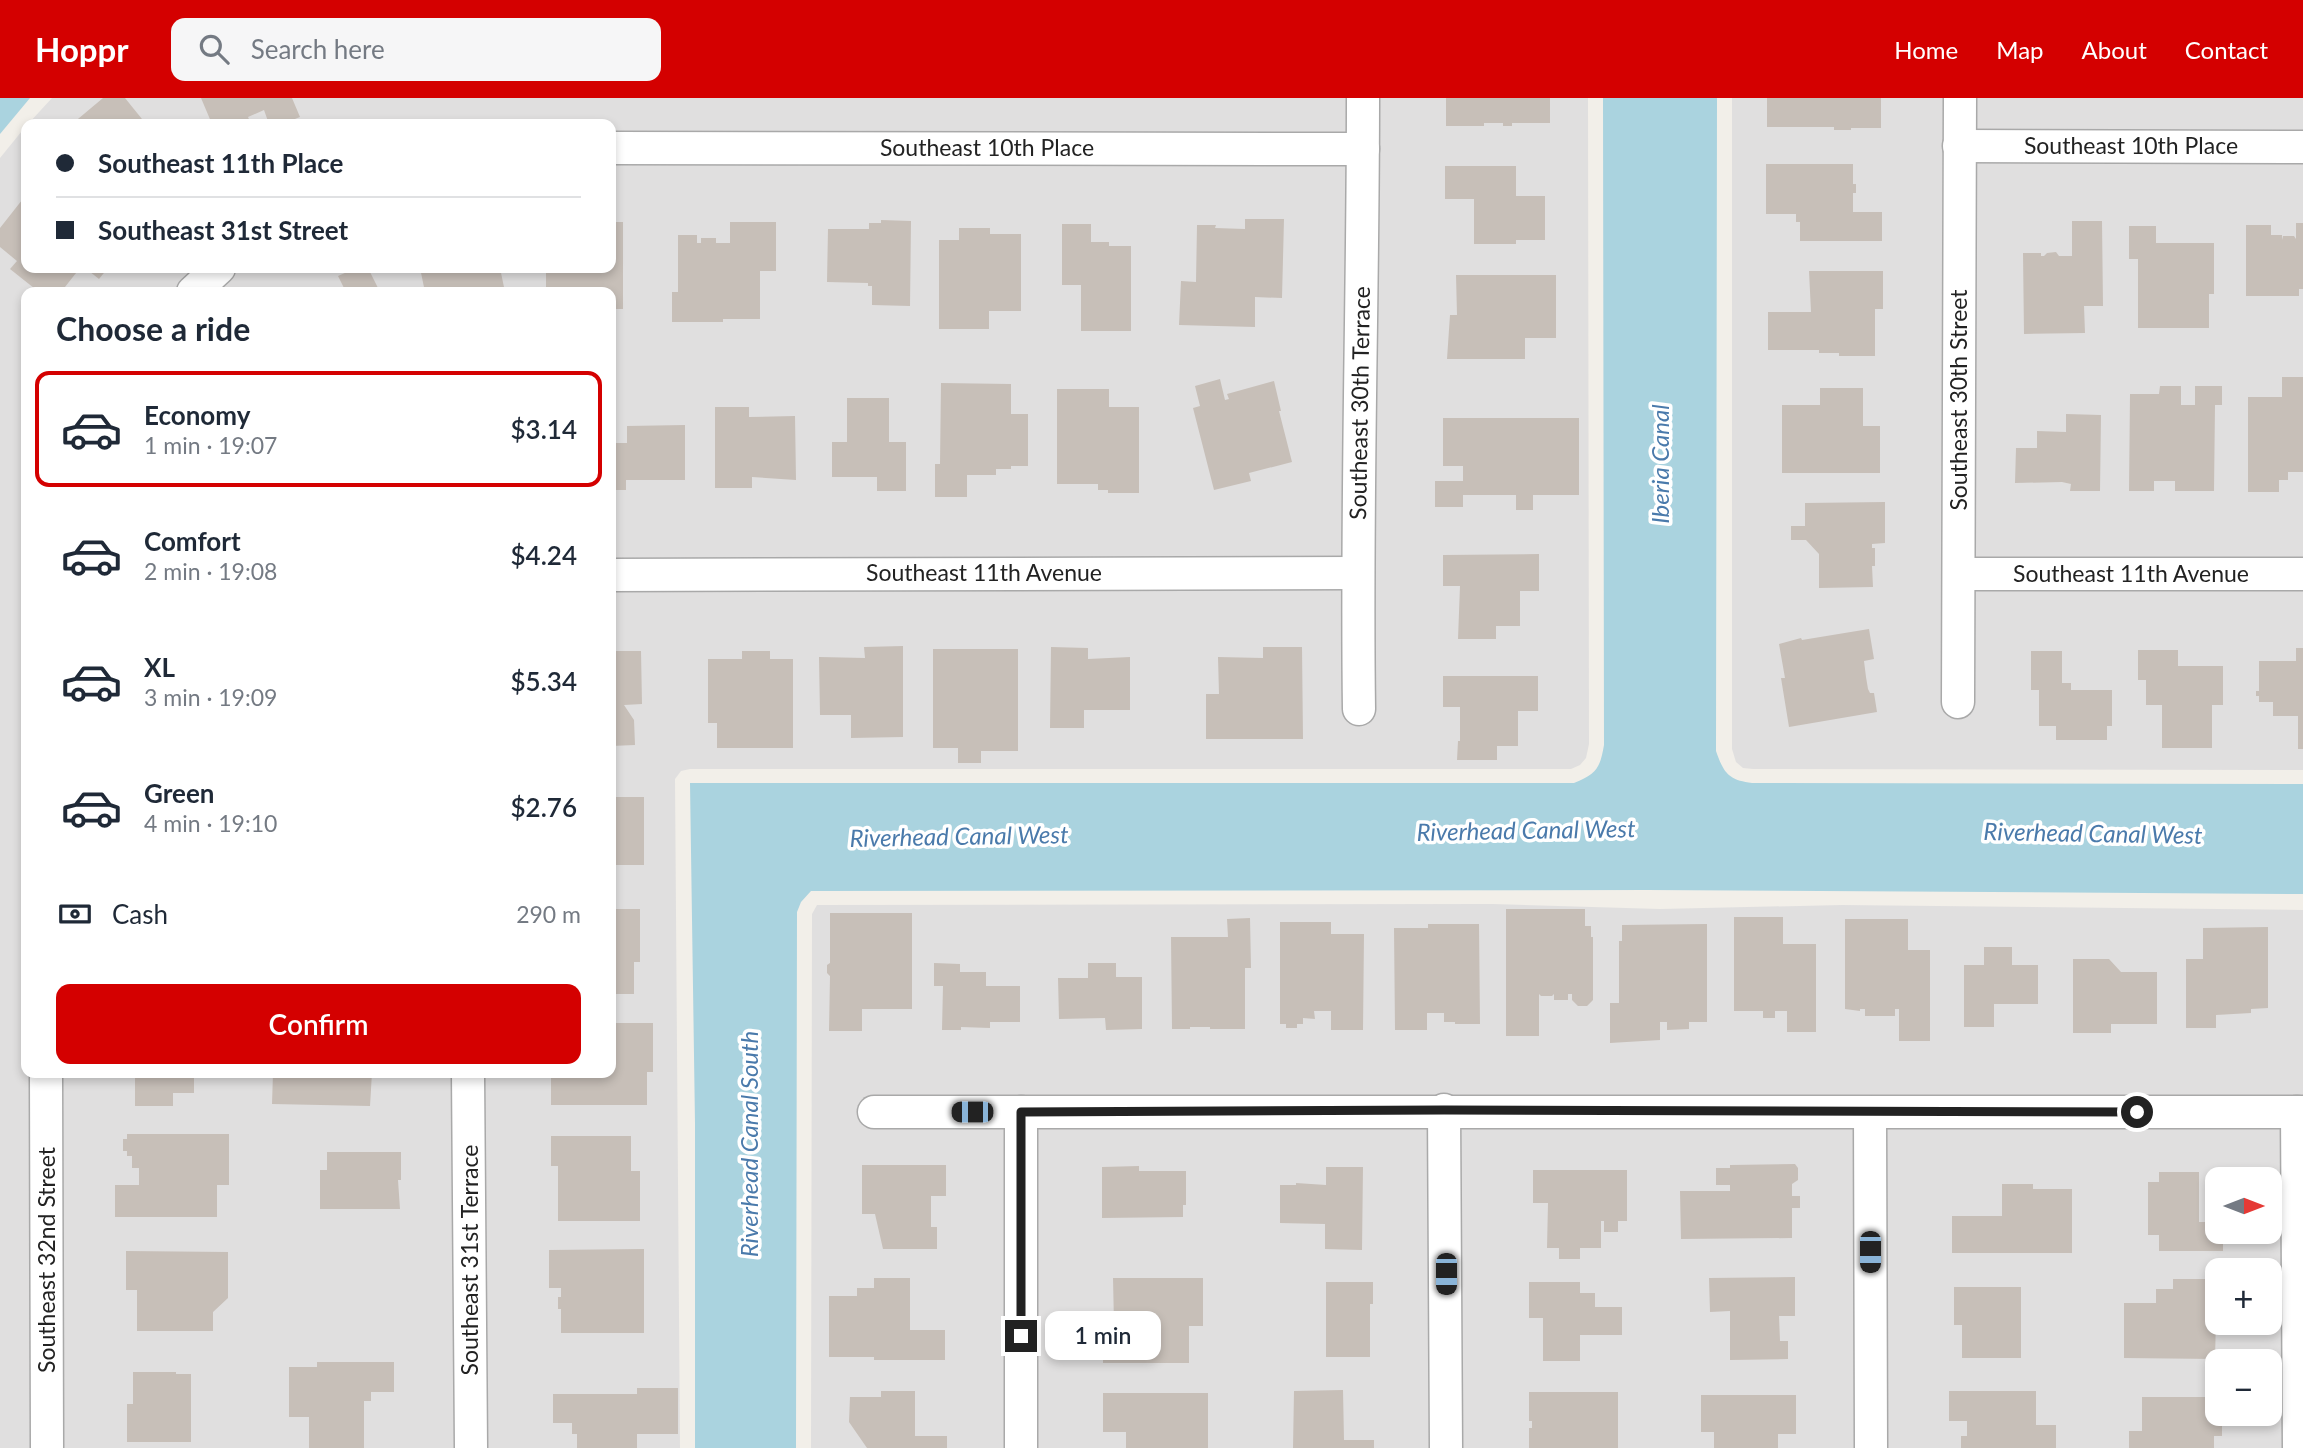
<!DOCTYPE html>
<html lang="en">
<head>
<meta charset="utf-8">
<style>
	:root { --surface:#fff; --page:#f6f6f7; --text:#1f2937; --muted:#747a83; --line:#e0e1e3; --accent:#d40000 }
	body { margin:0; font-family:Lato,sans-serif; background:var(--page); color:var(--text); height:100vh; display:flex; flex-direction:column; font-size:26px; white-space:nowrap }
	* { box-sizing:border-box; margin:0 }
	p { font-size:23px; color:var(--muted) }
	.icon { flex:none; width:38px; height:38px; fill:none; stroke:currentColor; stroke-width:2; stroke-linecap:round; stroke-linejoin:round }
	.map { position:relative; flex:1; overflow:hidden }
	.side { position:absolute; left:21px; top:189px; width:595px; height:791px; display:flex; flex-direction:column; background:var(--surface); border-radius:14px; box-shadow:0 4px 10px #0003 }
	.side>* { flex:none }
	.banner { position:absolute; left:21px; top:21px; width:595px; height:154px; border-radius:14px; box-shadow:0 4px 10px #0003; display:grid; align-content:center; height:154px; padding:0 35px; background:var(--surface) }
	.needle { width:46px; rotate:90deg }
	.fabs { position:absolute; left:2205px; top:1069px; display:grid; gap:14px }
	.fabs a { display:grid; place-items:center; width:77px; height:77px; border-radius:14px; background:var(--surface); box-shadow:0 4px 10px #0003; font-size:35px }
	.end { position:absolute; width:32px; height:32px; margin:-16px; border:9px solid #222; background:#fff; box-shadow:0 0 0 4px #fff }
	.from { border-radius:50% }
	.bubble { position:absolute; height:49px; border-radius:14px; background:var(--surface); box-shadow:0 4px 10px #0003; font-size:23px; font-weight:600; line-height:49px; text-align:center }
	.car { position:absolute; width:21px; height:42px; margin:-21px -10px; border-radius:9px; box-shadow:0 0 5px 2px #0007; background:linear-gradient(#222 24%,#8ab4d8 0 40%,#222 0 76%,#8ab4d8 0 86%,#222 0) }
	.banner b { display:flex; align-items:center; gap:24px; height:66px; font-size:26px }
	.banner b+b { border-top:2px solid var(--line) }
	.banner i { width:18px; height:18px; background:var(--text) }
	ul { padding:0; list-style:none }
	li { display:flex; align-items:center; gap:21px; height:116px; margin:0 14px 10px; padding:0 21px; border:4px solid transparent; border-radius:14px }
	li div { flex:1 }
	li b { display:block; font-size:26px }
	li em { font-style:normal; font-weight:600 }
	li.active { border-color:var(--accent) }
	li>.icon { width:63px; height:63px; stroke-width:1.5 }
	h2 { padding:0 35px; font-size:32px; line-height:84px }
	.pay { display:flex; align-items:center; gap:18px; height:77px; padding:0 35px; font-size:26px }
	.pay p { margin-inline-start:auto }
	.action { display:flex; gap:14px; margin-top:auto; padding:14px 35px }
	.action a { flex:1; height:80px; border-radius:14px; background:var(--accent); color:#fff; font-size:28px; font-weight:600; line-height:80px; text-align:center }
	header { display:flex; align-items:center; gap:42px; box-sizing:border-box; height:98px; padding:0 35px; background:var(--accent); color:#fff }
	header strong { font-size:33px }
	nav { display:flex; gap:38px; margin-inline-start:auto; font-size:24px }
	.search { width:490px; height:63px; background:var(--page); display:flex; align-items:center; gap:18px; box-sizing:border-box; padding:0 24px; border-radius:14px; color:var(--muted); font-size:26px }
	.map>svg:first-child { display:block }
</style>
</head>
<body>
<header>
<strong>Hoppr</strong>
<div class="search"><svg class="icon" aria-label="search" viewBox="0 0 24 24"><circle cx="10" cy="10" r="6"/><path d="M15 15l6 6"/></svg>Search here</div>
<nav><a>Home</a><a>Map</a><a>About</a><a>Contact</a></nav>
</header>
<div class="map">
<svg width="2303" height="1350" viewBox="0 0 2303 1350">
	<rect width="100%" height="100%" fill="#f2efe9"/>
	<!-- residential -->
	<g fill="#e0dfdf" fill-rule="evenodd">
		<path d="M 52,0 L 1588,0 L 1589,646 L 1586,660 L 1580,667 L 1571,671 L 690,671 L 681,673 L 675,681 L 680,1350 L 0,1350 L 0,60 L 26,28 L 26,170 L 611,170 L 611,26 L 28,26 ZM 26,194 L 611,194 L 611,975 L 26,975 Z"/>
		<polygon points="1732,0 2303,0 2303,672 1753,671 1743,670 1736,664 1732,651"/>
		<path d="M 1493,806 L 1660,811 L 1842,807 L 2303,812 L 2303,1350 L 811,1350 L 812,816 L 817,807 ZM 2217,1082 L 2270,1082 L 2270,1134 L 2217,1134 ZM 2217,1172 L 2270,1172 L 2270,1225 L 2217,1225 ZM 2217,1264 L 2270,1264 L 2270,1316 L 2217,1316 Z"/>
	</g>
	<!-- water -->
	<g fill="#aad3df">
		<polygon points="0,0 30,0 0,36"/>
		<path d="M 1603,0 L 1717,0 L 1716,653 C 1724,676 1729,682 1752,685 L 2303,686 L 2303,796 L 1647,792 L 811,793 L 801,804 L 797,814 L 796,1350 L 695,1350 L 695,1025 L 690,685 L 1574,685 C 1596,676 1600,671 1604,647 Z"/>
	</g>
	<!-- building -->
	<g fill="#c7bfb8">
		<polygon points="103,0 125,0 146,26 72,26"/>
		<polygon points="201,0 292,0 300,19 282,26 269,26 264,12 248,19 251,26 212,26"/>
		<polygon points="1446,0 1550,0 1550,25 1512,25 1512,28 1503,28 1503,25 1484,25 1484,28 1446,28"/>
		<polygon points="1767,0 1881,0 1881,30 1851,30 1851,32 1834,32 1834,29 1767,29"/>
		<polygon points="1766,66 1853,66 1853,86 1856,86 1856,95 1853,95 1853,114 1882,114 1882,143 1800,143 1800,124 1796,124 1796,116 1766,116"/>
		<polygon points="1445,68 1516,68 1516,98 1545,98 1545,142 1516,142 1516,146 1474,146 1474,101 1445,101"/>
		<polygon points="26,97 26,170 80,170 61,194 39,194 10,171 17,163 0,149 0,130"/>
		<polygon points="1245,121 1284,121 1282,200 1255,199 1255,229 1179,227 1181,183 1196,184 1197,127 1216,127 1215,130 1245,131"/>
		<polygon points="881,122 911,123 910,208 872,207 872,188 868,188 868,185 827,184 828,131 869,131 869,125 881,125"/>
		<polygon points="2072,123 2102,123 2103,208 2084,208 2085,235 2024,236 2023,155 2041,155 2041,158 2044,158 2047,155 2056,154 2059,158 2072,158"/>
		<polygon points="611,124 623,124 623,211 615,211 615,240 611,240 611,194 546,194 546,170 611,170"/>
		<polygon points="730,124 776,124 776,173 760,173 760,221 723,221 723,224 672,224 672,194 678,194 678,137 697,137 697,145 701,145 701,140 716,140 716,145 730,145"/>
		<polygon points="2296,125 2303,125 2303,191 2299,191 2299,198 2246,198 2246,127 2271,127 2271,137 2282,137 2282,142 2283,138 2294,138 2296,141"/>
		<polygon points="1062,126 1091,126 1091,144 1109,144 1109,148 1131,148 1131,233 1081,233 1081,187 1062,187"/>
		<polygon points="2129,128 2156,128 2156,145 2214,145 2214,196 2209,196 2209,230 2138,230 2138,161 2129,161"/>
		<polygon points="959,130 990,130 990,136 1021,136 1021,213 989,213 989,231 939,231 939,142 959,142"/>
		<polygon points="85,170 108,170 99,181"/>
		<polygon points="356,170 368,170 380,194 346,194 338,178"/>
		<polygon points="420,170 500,170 505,194 425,194"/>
		<polygon points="1809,173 1883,173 1883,211 1875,211 1875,258 1839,258 1839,255 1819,255 1819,252 1768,252 1768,214 1811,214"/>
		<polygon points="1456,177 1556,177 1556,240 1525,240 1525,261 1447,261 1450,217 1457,217"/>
		<polygon points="2282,279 2303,279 2303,374 2288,374 2288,382 2279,382 2279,394 2248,394 2248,299 2282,299"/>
		<polygon points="1220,281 1225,302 1229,301 1227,296 1274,283 1281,313 1279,313 1292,364 1249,375 1251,383 1214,392 1193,310 1200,308 1195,288"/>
		<polygon points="941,285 1011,286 1011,316 1028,316 1028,368 1011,368 1011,371 996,371 996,377 967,377 967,399 935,399 935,366 940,366"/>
		<polygon points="2160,288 2181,288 2181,307 2195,307 2195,288 2222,288 2222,307 2215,307 2214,393 2175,393 2175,383 2154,383 2154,393 2129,393 2130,296 2159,296"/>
		<polygon points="1820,290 1863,290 1863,328 1880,328 1880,375 1782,375 1782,307 1820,307"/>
		<polygon points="1057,291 1109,291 1109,309 1139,309 1139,395 1108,395 1108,392 1098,392 1098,386 1057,386"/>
		<polygon points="847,300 889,300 889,344 906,344 906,393 877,393 877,379 832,379 832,344 847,344"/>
		<polygon points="715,309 749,309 749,319 795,318 796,382 752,379 752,390 715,390"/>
		<polygon points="2066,316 2101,317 2100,393 2070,393 2071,386 2062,384 2015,385 2016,350 2037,350 2037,333 2066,334"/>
		<polygon points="1443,320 1579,320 1579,397 1533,397 1533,412 1516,412 1516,397 1463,397 1463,409 1435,409 1435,383 1463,383 1463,368 1443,368"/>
		<polygon points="685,327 685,382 626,382 626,392 611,392 611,345 627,345 627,328"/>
		<polygon points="1885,404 1885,445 1872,446 1872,450 1875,450 1875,468 1872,468 1873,489 1819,490 1819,456 1806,442 1791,442 1791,428 1805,428 1805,405"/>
		<polygon points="1539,456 1539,493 1520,493 1520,528 1496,528 1496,541 1458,541 1460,488 1443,488 1443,457"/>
		<polygon points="1869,531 1874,561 1864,563 1866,579 1868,591 1870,595 1874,595 1877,614 1789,629 1781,580 1785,580 1779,546 1801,540 1802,542"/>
		<polygon points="903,548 903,639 851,640 851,617 820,617 819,559 865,560 864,549"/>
		<polygon points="1051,549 1088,550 1088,561 1130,559 1130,612 1084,612 1084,630 1050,630"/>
		<polygon points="1263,549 1302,549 1303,641 1206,641 1206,596 1219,596 1218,559 1263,560"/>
		<polygon points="2296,550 2303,550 2303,651 2298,651 2298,618 2273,618 2273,604 2259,604 2259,598 2256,598 2256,593 2259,593 2259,563 2296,563"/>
		<polygon points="933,551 1018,551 1018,653 981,653 981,665 958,665 958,650 933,650"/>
		<polygon points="2138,552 2178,552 2178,568 2223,568 2223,607 2212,607 2212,650 2162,650 2162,607 2146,607 2146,582 2138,582"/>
		<polygon points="611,553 641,553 642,606 624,607 634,622 635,647 611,648"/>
		<polygon points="742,553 770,553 770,561 793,561 793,650 717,650 717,625 708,625 708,561 742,561"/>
		<polygon points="2031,553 2062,553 2062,585 2071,585 2071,592 2112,592 2112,628 2107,628 2107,642 2056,642 2056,628 2039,628 2039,592 2031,592"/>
		<polygon points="1443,578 1538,578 1538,613 1518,613 1518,648 1497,648 1497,662 1457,662 1458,643 1460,643 1460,609 1443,609"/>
		<rect x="611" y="699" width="33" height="68"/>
		<polygon points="611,811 640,811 640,864 634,864 634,896 611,896"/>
		<polygon points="1506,811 1585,811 1585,828 1591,828 1591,839 1593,839 1593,902 1587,908 1578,908 1572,902 1572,896 1568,896 1568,902 1554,902 1554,896 1552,898 1541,898 1539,896 1539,938 1506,938"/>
		<polygon points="830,815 912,815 912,911 862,911 862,933 829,933 830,878 827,875 827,867 830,865"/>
		<polygon points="1734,819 1783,819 1783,846 1816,846 1816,934 1787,934 1787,913 1775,913 1775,920 1763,920 1763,913 1734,913"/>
		<polygon points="1250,820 1251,870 1245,870 1245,931 1210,931 1210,929 1190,929 1190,931 1172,931 1171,839 1228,839 1227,821"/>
		<polygon points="1845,821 1908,821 1908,852 1930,852 1930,943 1899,943 1899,911 1895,911 1895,918 1865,918 1865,911 1860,911 1860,913 1845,911"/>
		<polygon points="1280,824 1331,824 1331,836 1364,836 1363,932 1331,932 1331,913 1314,913 1315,921 1303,920 1303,926 1297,926 1297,930 1286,930 1286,926 1280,926"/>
		<polygon points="1428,826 1479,826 1480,926 1455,926 1455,924 1444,924 1444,915 1427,915 1427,932 1395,932 1394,830 1428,830"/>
		<polygon points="1707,826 1707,924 1689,924 1689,931 1667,932 1667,924 1660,924 1660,942 1610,945 1610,905 1619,905 1619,843 1622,843 1622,827"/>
		<polygon points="2268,829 2268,910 2251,911 2251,915 2216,917 2216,930 2186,930 2186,861 2203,861 2203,830"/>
		<polygon points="1984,849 2012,849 2012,867 2038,867 2038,906 1994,906 1994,929 1964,929 1964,867 1984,867"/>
		<polygon points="2073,861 2109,861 2121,874 2157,874 2157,926 2111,926 2111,935 2073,935"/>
		<polygon points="934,865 960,866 960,874 986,874 986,888 1020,888 1020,924 990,924 990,930 961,929 961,932 942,932 943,888 934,888"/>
		<polygon points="1088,865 1116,865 1116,879 1142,879 1142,931 1106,932 1105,920 1059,921 1058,880 1088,880"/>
		<polygon points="611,925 653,925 653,974 647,974 647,1007 551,1007 551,976 611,975"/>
		<polygon points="135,975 194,975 194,995 173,995 173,1008 135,1008"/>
		<polygon points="273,975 372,975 370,1008 272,1006"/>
		<polygon points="127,1036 229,1036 229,1087 217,1087 217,1119 115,1119 115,1087 139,1087 139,1070 132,1070 132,1058 127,1058 127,1053 123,1053 123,1041 127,1041"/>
		<polygon points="551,1038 631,1038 631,1073 640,1073 640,1123 558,1123 558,1068 551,1068"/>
		<polygon points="327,1054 401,1054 401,1082 398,1082 400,1111 320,1111 320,1072 327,1072"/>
		<polygon points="1795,1066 1798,1070 1798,1082 1792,1086 1792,1098 1800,1098 1800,1110 1792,1110 1792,1140 1681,1141 1680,1093 1730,1093 1730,1087 1716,1087 1716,1070 1730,1070 1730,1067"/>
		<polygon points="862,1067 946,1067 946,1098 931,1098 931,1129 937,1129 937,1151 883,1151 875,1116 862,1116"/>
		<polygon points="1139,1068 1139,1073 1186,1073 1186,1107 1183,1107 1183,1119 1102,1120 1102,1069"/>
		<polygon points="1326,1069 1363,1069 1362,1152 1325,1151 1325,1126 1280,1125 1280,1087 1296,1087 1296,1085 1326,1087"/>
		<polygon points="1533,1072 1627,1072 1627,1123 1618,1123 1618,1134 1604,1134 1604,1123 1601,1123 1601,1150 1580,1150 1580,1161 1559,1161 1559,1150 1547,1150 1548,1105 1533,1105"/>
		<polygon points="2159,1074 2199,1074 2199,1124 2217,1124 2217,1134 2223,1134 2223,1153 2159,1153 2159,1137 2148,1137 2148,1084 2159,1084"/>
		<polygon points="2002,1086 2033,1086 2033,1091 2072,1091 2072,1155 1952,1155 1952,1118 2002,1118"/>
		<polygon points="644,1151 644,1235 561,1235 561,1211 558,1211 558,1199 561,1199 561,1190 549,1190 549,1152"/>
		<polygon points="126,1153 228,1154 228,1200 213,1214 213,1233 137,1233 137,1192 126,1192"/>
		<polygon points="1795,1179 1795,1218 1779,1218 1780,1243 1788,1243 1788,1261 1730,1262 1730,1213 1710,1214 1709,1180"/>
		<polygon points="874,1180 910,1180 910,1232 945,1232 945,1262 874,1262 874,1259 829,1259 829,1198 857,1198 857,1190 874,1190"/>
		<polygon points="1113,1180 1203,1180 1203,1228 1189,1228 1189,1265 1103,1265 1103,1226 1114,1226"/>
		<polygon points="2173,1181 2217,1181 2215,1261 2124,1260 2124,1205 2156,1205 2156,1191 2173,1191"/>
		<polygon points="1326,1184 1373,1184 1373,1206 1370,1206 1370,1259 1326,1259"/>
		<polygon points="1529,1184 1580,1184 1580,1195 1595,1195 1595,1209 1622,1209 1622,1237 1580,1237 1580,1263 1543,1263 1543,1220 1529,1220"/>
		<polygon points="1954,1189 2021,1189 2021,1260 1962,1260 1962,1227 1954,1227"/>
		<polygon points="317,1264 394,1264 394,1294 371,1294 371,1303 364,1303 364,1350 309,1350 309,1319 289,1319 289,1269 317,1269"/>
		<polygon points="133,1274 176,1274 176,1276 191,1276 191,1344 127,1344 127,1306 133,1306"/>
		<polygon points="637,1290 678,1290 678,1336 637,1336 637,1350 577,1350 577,1336 572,1336 572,1325 553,1325 553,1296 637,1296"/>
		<polygon points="1343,1292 1344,1342 1374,1342 1374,1350 1293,1350 1294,1293"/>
		<polygon points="881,1293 915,1293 915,1338 947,1338 947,1350 867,1350 849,1324 850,1299 881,1299"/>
		<polygon points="1949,1293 2036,1293 2036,1327 2056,1327 2056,1350 1961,1350 1961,1338 1967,1338 1967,1323 1949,1323"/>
		<polygon points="1529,1294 1618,1294 1618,1350 1529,1350 1529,1330 1532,1330 1532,1323 1529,1323"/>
		<polygon points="1103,1295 1208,1295 1208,1350 1126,1350 1126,1334 1103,1334"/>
		<polygon points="1701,1297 1796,1297 1796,1336 1778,1336 1778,1350 1714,1350 1714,1334 1701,1334"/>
		<polygon points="2142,1299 2217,1299 2217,1316 2222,1316 2222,1338 2214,1338 2214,1350 2129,1350 2129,1333 2142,1333"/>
	</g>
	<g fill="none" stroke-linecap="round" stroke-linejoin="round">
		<defs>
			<g id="street">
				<polyline points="1959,48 2303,49"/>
				<polyline points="611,50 1363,51"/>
				<polyline points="193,194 219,170"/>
				<polyline points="1959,476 2303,476"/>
				<polyline points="611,477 1357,475"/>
				<polyline points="1958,604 1960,0"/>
				<path d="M 1359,611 C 1356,407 1363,204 1363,0"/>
				<polyline points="46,975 47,1350"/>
				<polyline points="468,975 471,1350"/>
				<polyline points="1444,1012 1446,1350"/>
				<polyline points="874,1014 2303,1014"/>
				<polyline points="1021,1014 1021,1350"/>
				<polyline points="2297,1014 2299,1350"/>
				<polyline points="1870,1015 1871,1350"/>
			</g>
		</defs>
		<!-- street casing -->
		<use href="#street" stroke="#a9a9a9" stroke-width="35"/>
		<!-- street -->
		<use href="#street" stroke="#fff" stroke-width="32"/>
	</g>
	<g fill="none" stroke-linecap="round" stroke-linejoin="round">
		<!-- route -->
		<polyline stroke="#222" stroke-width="9" points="1021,1238 1021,1014 1444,1012 2137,1014"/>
	</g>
	<g text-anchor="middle" stroke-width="7" stroke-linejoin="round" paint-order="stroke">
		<!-- street labels -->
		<g font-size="23" fill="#222" stroke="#fff">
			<text x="2131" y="56">Southeast 10th Place</text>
			<text x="987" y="58">Southeast 10th Place</text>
			<text transform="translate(1959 302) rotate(-90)" y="8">Southeast 30th Street</text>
			<text transform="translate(1360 305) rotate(-89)" y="8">Southeast 30th Terrace</text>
			<text x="984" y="483">Southeast 11th Avenue</text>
			<text x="2131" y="484">Southeast 11th Avenue</text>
			<text transform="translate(47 1162) rotate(-90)" y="8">Southeast 32nd Street</text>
			<text transform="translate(470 1162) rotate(-90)" y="8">Southeast 31st Terrace</text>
		</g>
		<!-- water labels -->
		<g font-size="24" font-style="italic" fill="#4a7aab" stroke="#fff">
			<text transform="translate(1661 366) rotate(-90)" y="8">Iberia Canal</text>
			<text transform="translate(1526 733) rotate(-1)" y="8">Riverhead Canal West</text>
			<text transform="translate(2093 736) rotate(1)" y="8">Riverhead Canal West</text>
			<text transform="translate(959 739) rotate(-1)" y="8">Riverhead Canal West</text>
			<text transform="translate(750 1046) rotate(-90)" y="8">Riverhead Canal South</text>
		</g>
	</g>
</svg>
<div class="fabs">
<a><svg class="needle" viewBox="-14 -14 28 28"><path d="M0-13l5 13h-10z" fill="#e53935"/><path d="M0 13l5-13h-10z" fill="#747a83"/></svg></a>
<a>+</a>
<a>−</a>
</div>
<i class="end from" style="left:2137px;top:1014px"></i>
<i class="end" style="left:1021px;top:1238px"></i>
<div class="bubble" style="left:1045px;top:1213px;width:116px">1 min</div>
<i class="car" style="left:972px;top:1014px;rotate:270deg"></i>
<i class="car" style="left:1870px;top:1154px;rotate:180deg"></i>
<i class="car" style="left:1446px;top:1176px;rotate:180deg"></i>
<div class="banner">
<b><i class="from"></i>Southeast 11th Place</b>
<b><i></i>Southeast 31st Street</b>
</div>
<section class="side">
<h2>Choose a ride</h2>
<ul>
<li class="active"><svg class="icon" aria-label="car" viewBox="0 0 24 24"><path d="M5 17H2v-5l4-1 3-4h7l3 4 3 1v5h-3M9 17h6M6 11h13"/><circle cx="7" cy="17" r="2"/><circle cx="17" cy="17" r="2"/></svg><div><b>Economy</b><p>1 min · 19:07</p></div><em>$3.14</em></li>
<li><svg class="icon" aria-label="car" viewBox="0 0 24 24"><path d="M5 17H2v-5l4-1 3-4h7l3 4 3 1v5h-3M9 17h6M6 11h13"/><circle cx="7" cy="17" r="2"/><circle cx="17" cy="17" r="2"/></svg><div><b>Comfort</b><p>2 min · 19:08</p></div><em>$4.24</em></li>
<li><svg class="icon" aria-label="car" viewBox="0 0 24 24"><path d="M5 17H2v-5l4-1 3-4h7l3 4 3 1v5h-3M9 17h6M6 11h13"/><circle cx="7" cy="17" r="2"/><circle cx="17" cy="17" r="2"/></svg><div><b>XL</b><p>3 min · 19:09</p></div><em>$5.34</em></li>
<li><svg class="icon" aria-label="car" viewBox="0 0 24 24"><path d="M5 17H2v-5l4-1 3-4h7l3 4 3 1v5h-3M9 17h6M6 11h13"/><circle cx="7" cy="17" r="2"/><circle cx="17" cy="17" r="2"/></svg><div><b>Green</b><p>4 min · 19:10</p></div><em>$2.76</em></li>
</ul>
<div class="pay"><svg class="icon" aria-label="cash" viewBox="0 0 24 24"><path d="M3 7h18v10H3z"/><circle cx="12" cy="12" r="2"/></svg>Cash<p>290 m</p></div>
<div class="action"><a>Confirm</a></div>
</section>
</div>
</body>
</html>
